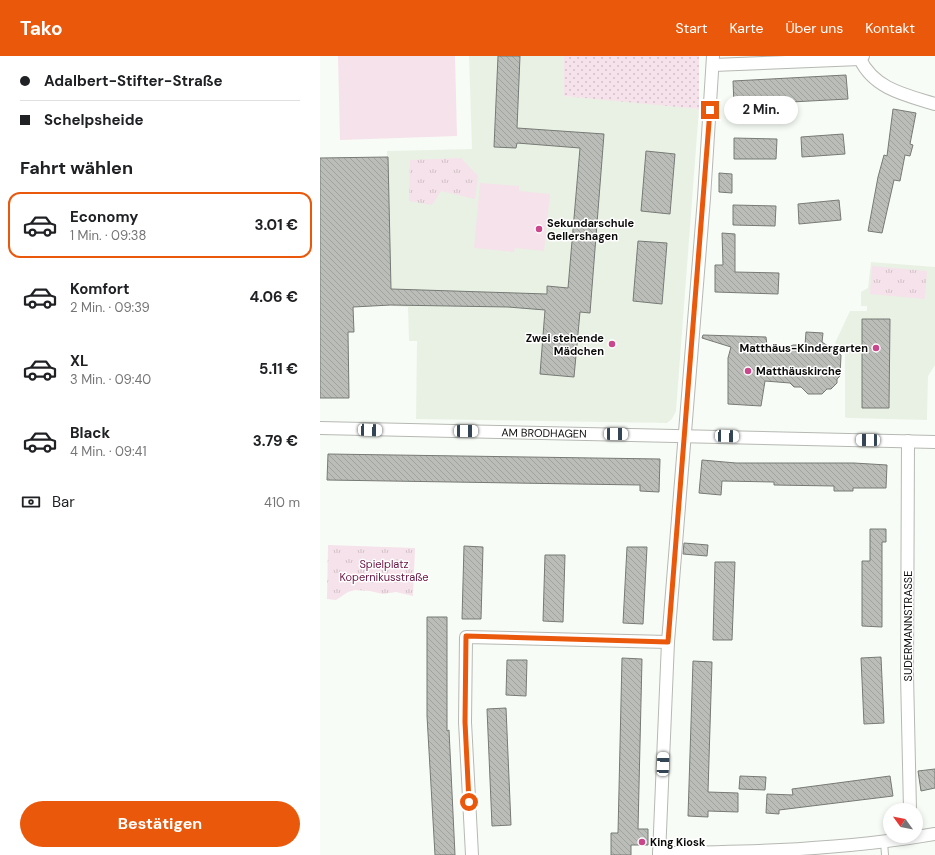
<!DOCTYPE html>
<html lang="de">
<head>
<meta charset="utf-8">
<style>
	:root { --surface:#fff; --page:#f6f6f6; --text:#202124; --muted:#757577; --line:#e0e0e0; --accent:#ea580c }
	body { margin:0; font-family:"DM Sans",sans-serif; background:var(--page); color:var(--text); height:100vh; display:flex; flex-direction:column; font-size:15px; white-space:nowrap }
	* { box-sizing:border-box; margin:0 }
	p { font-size:13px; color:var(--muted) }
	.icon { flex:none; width:22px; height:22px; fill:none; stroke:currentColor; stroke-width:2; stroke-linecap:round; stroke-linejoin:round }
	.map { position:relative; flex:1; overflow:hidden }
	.sheet { display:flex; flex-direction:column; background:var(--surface); width:320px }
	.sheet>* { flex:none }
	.hud { display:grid; align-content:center; height:88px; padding:0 20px; background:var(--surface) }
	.needle { width:26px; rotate:303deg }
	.buttons { position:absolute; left:563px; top:747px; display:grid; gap:8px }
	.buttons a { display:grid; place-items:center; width:40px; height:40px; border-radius:50%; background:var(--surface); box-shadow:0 2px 6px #0003; font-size:20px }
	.end { position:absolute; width:18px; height:18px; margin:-9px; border:5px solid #ea580c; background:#fff; box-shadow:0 0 0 2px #fff }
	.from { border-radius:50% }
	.bubble { position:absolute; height:28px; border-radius:14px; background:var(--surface); box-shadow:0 2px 6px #0003; font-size:13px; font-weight:700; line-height:28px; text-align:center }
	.car { position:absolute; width:12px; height:24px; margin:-12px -6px; border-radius:5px; box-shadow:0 0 3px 1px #0007; background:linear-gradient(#fff 24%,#345 0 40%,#fff 0 76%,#345 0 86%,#fff 0) }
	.hud b { display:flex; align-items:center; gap:14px; height:38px; font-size:15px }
	.hud b+b { border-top:1px solid var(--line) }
	.hud i { width:10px; height:10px; background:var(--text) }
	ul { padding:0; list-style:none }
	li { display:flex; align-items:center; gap:12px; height:66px; margin:0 8px 6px; padding:0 12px; border:2px solid transparent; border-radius:12px }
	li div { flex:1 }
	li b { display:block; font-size:15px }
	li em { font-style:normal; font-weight:700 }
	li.active { border-color:var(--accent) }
	li>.icon { width:36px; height:36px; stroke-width:1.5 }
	h2 { padding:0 20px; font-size:18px; line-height:48px }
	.pay { display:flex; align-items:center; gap:10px; height:44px; padding:0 20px; font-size:15px }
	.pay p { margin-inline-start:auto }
	.button { display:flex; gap:8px; margin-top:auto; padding:8px 20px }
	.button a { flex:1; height:46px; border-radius:24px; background:var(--accent); color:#fff; font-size:16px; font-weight:700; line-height:46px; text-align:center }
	header { display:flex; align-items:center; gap:24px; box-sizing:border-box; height:56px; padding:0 20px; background:var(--accent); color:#fff }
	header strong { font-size:19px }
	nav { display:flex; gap:22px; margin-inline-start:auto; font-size:14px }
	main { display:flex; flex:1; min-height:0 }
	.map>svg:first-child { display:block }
</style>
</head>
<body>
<header>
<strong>Tako</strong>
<nav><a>Start</a><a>Karte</a><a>Über uns</a><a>Kontakt</a></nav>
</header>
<main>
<section class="sheet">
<div class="hud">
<b><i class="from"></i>Adalbert-Stifter-Straße</b>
<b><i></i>Schelpsheide</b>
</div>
<h2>Fahrt wählen</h2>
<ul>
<li class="active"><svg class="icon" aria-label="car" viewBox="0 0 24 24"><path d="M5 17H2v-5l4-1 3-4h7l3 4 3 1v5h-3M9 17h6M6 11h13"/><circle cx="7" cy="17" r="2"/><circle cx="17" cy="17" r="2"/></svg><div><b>Economy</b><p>1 Min. · 09:38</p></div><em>3.01 €</em></li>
<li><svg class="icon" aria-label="car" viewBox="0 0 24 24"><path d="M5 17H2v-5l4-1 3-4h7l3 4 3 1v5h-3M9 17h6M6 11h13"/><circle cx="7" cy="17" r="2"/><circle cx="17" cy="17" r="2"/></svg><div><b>Komfort</b><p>2 Min. · 09:39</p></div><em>4.06 €</em></li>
<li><svg class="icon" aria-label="car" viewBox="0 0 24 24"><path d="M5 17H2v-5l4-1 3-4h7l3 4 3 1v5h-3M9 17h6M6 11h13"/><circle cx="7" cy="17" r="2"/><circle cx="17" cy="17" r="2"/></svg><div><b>XL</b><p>3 Min. · 09:40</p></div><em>5.11 €</em></li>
<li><svg class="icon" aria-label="car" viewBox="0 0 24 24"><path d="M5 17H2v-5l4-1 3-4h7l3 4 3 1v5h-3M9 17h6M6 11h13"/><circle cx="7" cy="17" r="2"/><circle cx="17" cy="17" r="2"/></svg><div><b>Black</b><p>4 Min. · 09:41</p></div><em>3.79 €</em></li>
</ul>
<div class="pay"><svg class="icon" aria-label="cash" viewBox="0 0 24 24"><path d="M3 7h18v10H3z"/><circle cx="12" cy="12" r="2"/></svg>Bar<p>410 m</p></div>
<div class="button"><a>Bestätigen</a></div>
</section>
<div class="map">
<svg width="615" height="799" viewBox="0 0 615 799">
	<defs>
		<pattern id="grass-dots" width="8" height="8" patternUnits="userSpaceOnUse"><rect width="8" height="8" fill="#f5e2ea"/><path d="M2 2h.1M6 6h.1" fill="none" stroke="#d1c1c7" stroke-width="1.8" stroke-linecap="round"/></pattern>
		<pattern id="park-tufts" width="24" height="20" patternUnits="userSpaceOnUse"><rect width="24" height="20" fill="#f5e2ea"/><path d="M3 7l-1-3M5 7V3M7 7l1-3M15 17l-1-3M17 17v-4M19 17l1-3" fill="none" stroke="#d1c1c7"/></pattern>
		<pattern id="building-back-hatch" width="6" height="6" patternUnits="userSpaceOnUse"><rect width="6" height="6" fill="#bbbeb8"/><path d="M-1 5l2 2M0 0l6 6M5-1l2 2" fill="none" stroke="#9fa29d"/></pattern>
	</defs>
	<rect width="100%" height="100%" fill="#f8fcf6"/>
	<!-- built -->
	<g fill="#e9f1e4">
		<polygon points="149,0 244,0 244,40 308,45 379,53 356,355 352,363 347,367 96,363 97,285 89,285 88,251 71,250 67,95 152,93"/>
		<polygon points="551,206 615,211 615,309 608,320 607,364 527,362 525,361 525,295 515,287 530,255 547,255 547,250 541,250 541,236 548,232"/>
	</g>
	<!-- grass -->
	<polygon fill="url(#grass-dots)" points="244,0 379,0 379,53 244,40"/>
	<!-- park -->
	<g fill="url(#park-tufts)">
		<polygon points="141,102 158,120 155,143 121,135 112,149 89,145 90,104"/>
		<polygon points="552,210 607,215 605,243 550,238"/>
		<polygon points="8,489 95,492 93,540 76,536 63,538 50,535 35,534 28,536 16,544 7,543"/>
	</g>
	<!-- pitch -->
	<g fill="#f5e2ea">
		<polygon points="18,0 135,0 137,80 20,84"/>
		<polygon points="160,127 199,130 199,135 230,138 224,195 195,192 194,196 154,192"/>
	</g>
	<!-- building -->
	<g fill="url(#building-back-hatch)" stroke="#777a75">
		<polygon points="178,0 200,0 197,72 284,78 270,257 260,256 254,321 220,318 225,254 188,251 71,249 33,251 34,276 28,276 29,342 0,342 0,102 68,101 71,233 227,238 227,230 248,232 260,92 197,87 196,92 174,91"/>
		<polygon points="526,19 528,43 414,49 413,25"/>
		<polygon points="573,53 596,57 590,88 593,89 590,100 585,99 580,125 574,124 562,177 548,175 558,121 564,99 567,100"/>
		<polygon points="523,78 525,98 482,101 481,81"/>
		<polygon points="414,82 457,83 456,103 414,103"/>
		<polygon points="326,95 355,98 350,158 321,155"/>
		<polygon points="399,117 412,118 412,137 399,136"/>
		<polygon points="519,144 521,164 479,168 478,148"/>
		<polygon points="413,149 456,150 455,170 413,169"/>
		<polygon points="402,177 415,178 415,216 459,217 458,238 395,236 395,209 403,209"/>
		<polygon points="318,185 347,187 342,248 313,245"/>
		<polygon points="542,263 570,263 569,352 542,352"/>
		<polygon points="486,276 503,277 502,286 521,299 520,320 517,323 517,327 511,333 507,333 502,338 488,338 481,331 474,331 470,327 445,325 441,350 408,348 408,302 411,291 382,282 383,279 446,281 447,290 469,291 473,289 485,289"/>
		<polygon points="8,398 340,403 339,436 320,435 320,429 7,424"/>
		<polygon points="382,404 416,407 534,407 567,409 566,432 533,432 533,435 514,435 514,430 454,429 454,426 402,425 401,439 379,437"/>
		<polygon points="550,473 566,473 566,486 562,486 562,571 542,570 542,505 550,505"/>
		<polygon points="364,487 388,489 387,500 363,498"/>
		<polygon points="144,490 163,491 161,563 142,563"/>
		<polygon points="307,491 327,491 323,568 303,567"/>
		<polygon points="225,499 245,499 243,566 223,565"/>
		<polygon points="395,506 415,506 412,584 393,584"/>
		<polygon points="107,561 127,561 127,675 129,674 135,799 115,799 107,660"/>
		<polygon points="561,601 564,667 544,668 541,602"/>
		<polygon points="302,602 322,603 318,773 328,773 328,789 311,789 311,799 291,799 291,777 298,777"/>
		<polygon points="187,604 207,604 206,640 186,639"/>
		<polygon points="373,605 392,606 388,736 418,737 418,756 388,755 388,761 368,760"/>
		<polygon points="186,652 191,769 172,770 167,653"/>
		<polygon points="615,713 615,732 601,735 598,715"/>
		<polygon points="420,720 446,721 445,734 419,733"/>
		<polygon points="570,720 573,740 459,754 459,758 446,757 447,738 473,739 472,733"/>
	</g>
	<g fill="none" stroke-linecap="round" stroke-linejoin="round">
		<defs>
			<polyline id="lane" points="564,786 565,799"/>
			<g id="street">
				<path d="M 540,3 C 554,33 586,39 615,48"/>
				<polyline points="393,9 540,3 543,0"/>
				<polyline points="0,372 615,386"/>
				<polyline points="588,385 587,618 590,754"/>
				<path d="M 339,797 C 432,796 523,794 615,778"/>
				<polyline points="152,799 145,666 146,581 348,586"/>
				<polyline points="339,799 348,586 384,142 393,0"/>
			</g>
		</defs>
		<!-- lane casing -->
		<use href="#lane" stroke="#b6b9b3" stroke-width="8"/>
		<!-- street casing -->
		<use href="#street" stroke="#b6b9b3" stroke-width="14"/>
		<!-- lane -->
		<use href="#lane" stroke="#fff" stroke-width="6"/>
		<!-- street -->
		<use href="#street" stroke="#fff" stroke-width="12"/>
	</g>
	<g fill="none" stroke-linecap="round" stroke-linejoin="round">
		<!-- route -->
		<polyline stroke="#ea580c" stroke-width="5" points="149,746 145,666 146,580 348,586 390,54"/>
	</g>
	<!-- markers -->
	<g fill="#ca478c" stroke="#fff" stroke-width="1.5">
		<circle cx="219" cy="173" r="4"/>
		<circle cx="292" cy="288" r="4"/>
		<circle cx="556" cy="292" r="4"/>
		<circle cx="428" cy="315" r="4"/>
		<circle cx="322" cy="786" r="4"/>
	</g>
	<g text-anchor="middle" stroke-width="3" stroke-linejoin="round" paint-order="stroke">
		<!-- poi labels -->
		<g font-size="11" font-weight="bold" fill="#0b0c0a" stroke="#fff" text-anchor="start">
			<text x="227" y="171">Sekundarschule<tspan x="227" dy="13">Gellershagen</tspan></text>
			<text x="284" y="286" text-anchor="end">Zwei stehende<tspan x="284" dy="13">Mädchen</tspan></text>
			<text x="548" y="296" text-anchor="end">Matthäus-Kindergarten</text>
			<text x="436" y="319">Matthäuskirche</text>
			<text x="330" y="790">King Kiosk</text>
		</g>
		<!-- street labels -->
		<g font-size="11" fill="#0b0c0a" stroke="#fff">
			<text transform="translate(224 377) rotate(1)" y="4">AM BRODHAGEN</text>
			<text transform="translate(588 570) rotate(-90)" y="4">SUDERMANNSTRASSE</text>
		</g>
		<!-- park labels -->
		<g font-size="11" fill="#681443" stroke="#fff">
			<text x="64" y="512">Spielplatz<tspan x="64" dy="13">Kopernikusstraße</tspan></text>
		</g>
	</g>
</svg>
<div class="buttons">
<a><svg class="needle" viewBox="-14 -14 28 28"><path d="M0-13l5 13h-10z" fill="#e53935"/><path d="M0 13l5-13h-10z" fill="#757577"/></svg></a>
</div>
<i class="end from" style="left:149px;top:746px"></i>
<i class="end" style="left:390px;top:54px"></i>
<div class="bubble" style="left:404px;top:40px;width:74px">2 Min.</div>
<i class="car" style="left:50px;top:374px;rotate:92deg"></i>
<i class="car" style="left:146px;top:375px;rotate:90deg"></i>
<i class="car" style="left:296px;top:378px;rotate:91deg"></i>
<i class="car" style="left:407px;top:380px;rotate:92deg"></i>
<i class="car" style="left:548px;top:384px;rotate:271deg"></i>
<i class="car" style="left:343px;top:708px;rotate:2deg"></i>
</div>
</main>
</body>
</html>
